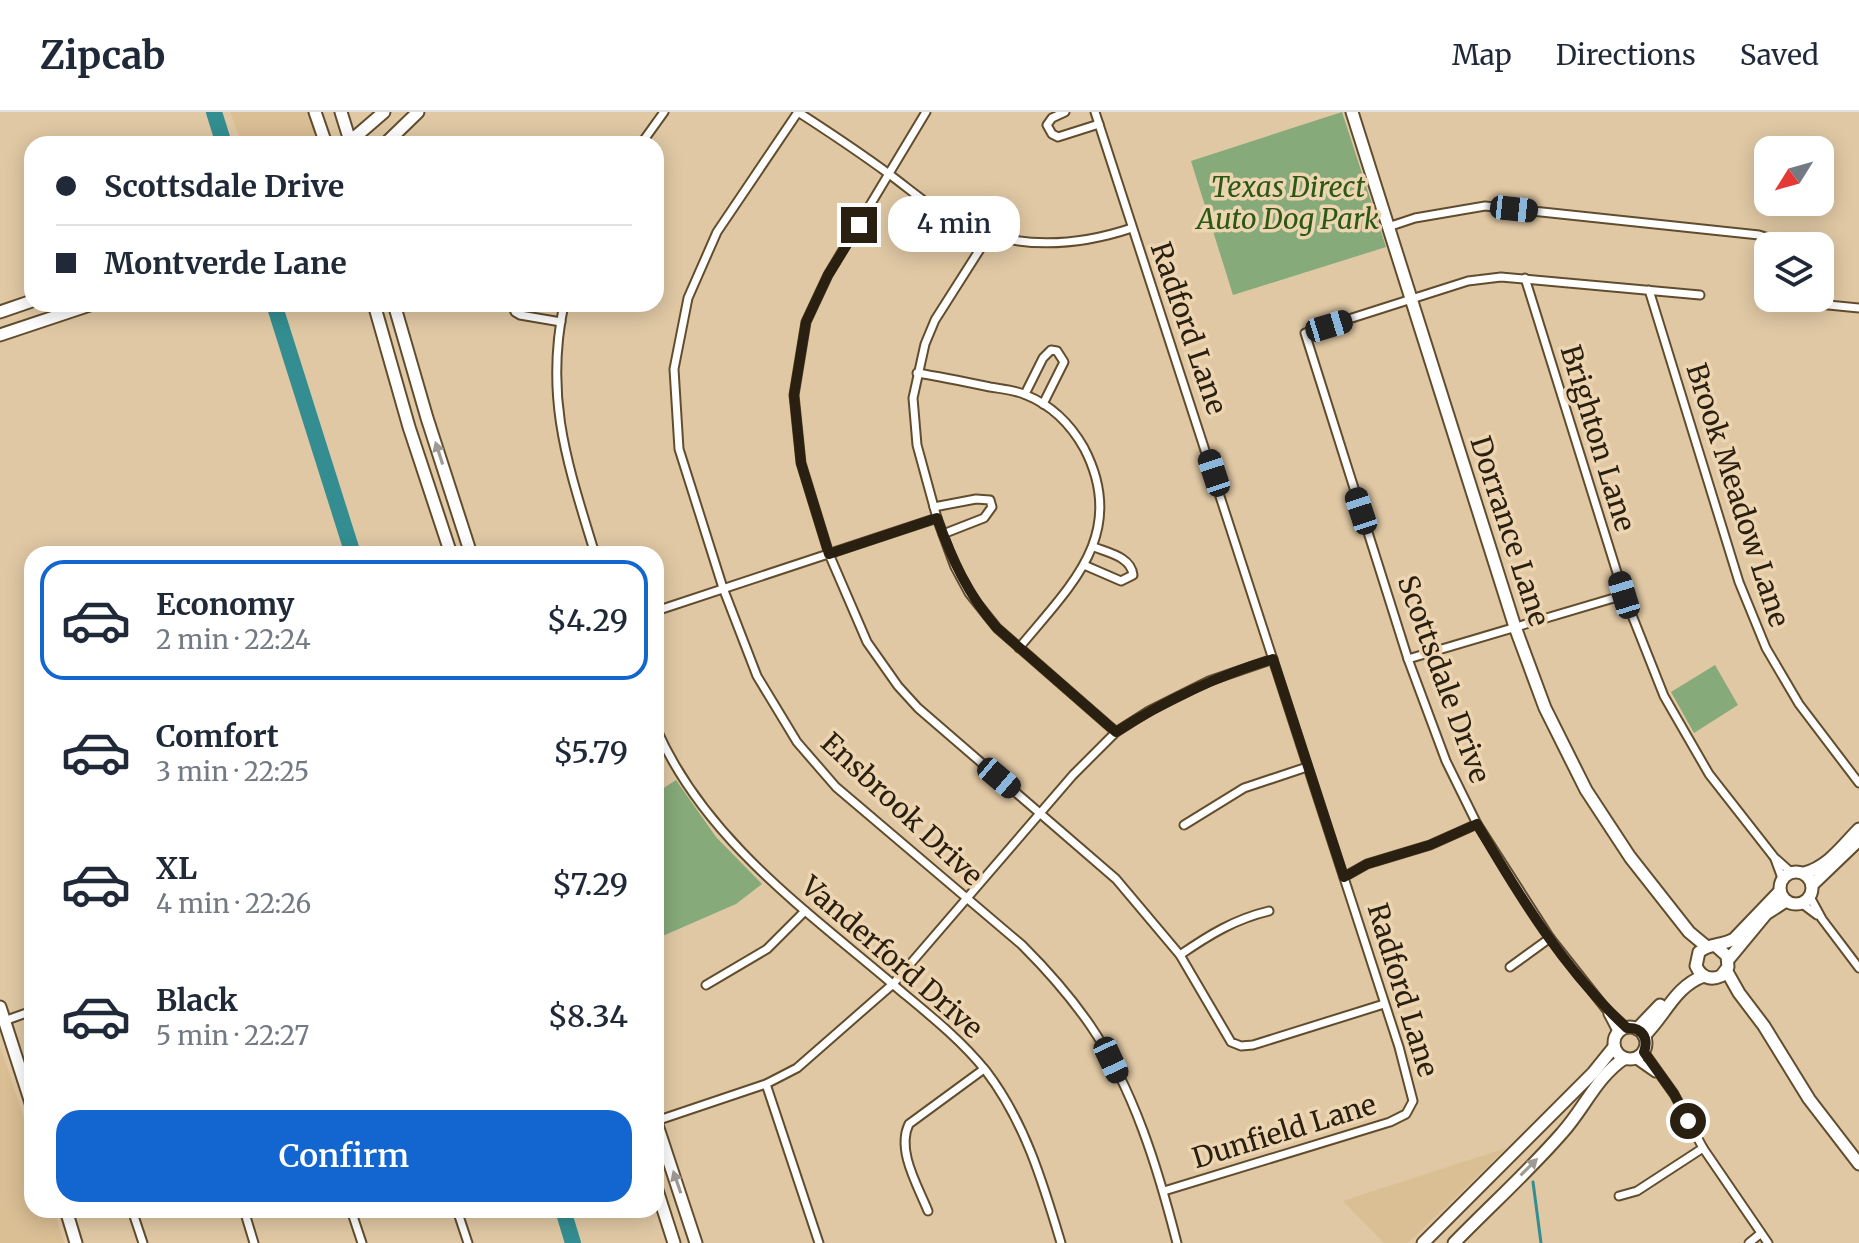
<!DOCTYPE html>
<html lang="en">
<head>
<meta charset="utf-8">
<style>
	:root { --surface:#fff; --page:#f2f2f3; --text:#1f2937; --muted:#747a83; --line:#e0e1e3; --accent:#1366d0 }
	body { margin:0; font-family:Merriweather,serif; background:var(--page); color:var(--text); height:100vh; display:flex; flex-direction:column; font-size:30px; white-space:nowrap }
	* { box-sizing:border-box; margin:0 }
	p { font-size:26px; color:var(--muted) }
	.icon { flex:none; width:44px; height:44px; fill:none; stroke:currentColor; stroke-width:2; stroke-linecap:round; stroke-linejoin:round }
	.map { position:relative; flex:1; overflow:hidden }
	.side { position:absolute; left:24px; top:434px; width:640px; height:672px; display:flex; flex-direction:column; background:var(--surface); border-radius:24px; box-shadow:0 4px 20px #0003 }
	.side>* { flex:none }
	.guide { position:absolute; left:24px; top:24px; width:640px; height:176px; border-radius:24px; box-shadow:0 4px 20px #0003; display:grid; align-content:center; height:176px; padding:0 32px; background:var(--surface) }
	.needle { width:52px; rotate:233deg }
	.buttons { position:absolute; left:1754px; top:24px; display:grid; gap:16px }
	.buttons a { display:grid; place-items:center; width:80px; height:80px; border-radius:16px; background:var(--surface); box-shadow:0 4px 20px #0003; font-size:40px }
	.end { position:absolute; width:36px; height:36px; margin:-18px; border:10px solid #292012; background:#fff; box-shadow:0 0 0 4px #fff }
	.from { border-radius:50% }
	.bubble { position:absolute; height:56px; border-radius:24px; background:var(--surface); box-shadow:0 4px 20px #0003; font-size:26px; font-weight:600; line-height:56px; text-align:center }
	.car { position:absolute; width:24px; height:48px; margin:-24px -12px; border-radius:10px; box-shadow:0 0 6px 2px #0007; background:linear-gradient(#222 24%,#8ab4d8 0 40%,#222 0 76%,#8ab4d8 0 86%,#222 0) }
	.guide b { display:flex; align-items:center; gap:28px; height:76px; font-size:30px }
	.guide b+b { border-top:2px solid var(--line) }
	.guide i { width:20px; height:20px; background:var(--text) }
	ul { padding:14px 0 0; list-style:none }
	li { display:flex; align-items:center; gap:24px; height:120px; margin:0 16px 12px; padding:0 16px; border:4px solid transparent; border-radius:24px }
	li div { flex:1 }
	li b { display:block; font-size:30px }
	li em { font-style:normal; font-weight:600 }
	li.active { border-color:var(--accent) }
	li>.icon { width:72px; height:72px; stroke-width:1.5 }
	.primary-button { display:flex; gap:16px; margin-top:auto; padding:16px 32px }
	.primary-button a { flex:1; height:92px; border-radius:24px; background:var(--accent); color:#fff; font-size:32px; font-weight:600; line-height:92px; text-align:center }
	header { display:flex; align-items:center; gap:48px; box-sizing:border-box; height:112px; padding:0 40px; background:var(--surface); border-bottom:2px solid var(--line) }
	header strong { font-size:38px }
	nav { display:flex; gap:44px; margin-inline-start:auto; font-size:28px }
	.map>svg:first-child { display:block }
</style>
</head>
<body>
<header>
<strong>Zipcab</strong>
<nav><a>Map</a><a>Directions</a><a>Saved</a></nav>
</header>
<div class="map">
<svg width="1859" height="1131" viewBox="0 0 1859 1131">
	<rect width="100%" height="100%" fill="#e0c8a4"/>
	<!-- built -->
	<g fill="#dabe94">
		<polygon points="230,0 308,0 319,32 242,32"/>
		<polygon points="0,934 32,1030 32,1098 54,1098 64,1131 0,1131"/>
		<polygon points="1506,1036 1408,1131 1384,1131 1343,1089"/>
	</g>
	<!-- green -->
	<g fill="#86aa79">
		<polygon points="1342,0 1386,135 1233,183 1191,49"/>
		<polygon points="1715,553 1738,593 1694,621 1671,580"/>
		<polygon points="676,668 716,725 762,772 736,792 658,826 656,681"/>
	</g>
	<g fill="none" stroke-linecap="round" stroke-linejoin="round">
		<!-- stream -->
		<polyline stroke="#348e91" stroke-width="3" points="1533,1070 1541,1131"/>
		<!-- river -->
		<g stroke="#348e91" stroke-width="16">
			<polyline points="214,0 224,32"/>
			<polyline points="274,192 353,442"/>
			<polyline points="563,1098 573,1131"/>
		</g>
		<defs>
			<g id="street">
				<path d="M 798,0 L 717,120 L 688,186 L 674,257 L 679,337 L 723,476 L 757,564 L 797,630 L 836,675 L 1022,833 C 1047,858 1070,884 1090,913 C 1134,977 1158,1057 1177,1131"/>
				<path d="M 798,0 C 829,20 859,40 889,62 C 912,79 933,98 959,111 C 1015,138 1075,135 1132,116"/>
				<polyline points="926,0 828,163 806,210 794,283 801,351 829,442 867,530 898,574 918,596 1116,767 1180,843 1231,930 1241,934 1253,933 1384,892"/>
				<polyline points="1065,0 1052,6 1047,13 1052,22 1058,25 1099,12"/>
				<polyline points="1095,0 1399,935 1413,989 1406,1002 1390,1010 1164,1079"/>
				<polyline points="641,32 664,0"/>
				<polyline points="1388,115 1415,106 1485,94 1759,123 1789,132 1790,134"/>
				<polyline points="989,123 935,208 925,232 913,286 917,333 937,406 955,455 969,481 997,516 1116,620"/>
				<polyline points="1525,166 1624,483 1664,584 1709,662 1774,745 1791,760"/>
				<polyline points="1649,178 1739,470 1766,536 1799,592 1859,671"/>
				<polyline points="1807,186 1808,191 1859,196"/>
				<polyline points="512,192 515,200 520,203 561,210"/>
				<path d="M 564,192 C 544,287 568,353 595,442"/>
				<path d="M 917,261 C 942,265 966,270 990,275 C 1002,277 1015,278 1026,283 C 1051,293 1071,313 1084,336 C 1129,422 1070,474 1019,536"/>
				<polyline points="1025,282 1043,246 1051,238 1057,239 1064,250 1043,292"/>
				<polyline points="934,395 976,387 990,388 992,395 984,406 943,422"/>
				<path d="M 1084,453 L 1121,469 L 1133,463 C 1131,445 1109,441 1094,435"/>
				<polyline points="656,499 937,406"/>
				<polyline points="1408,547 1624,483"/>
				<path d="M 656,616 C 706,730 810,801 902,880 C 931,904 962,929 986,959 C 1025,1010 1043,1071 1061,1131"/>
				<polyline points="1184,713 1244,676 1307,655"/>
				<polyline points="1775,747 1782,766"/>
				<polyline points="1344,765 1367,752 1430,733 1477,712"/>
				<polyline points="1810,785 1822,807 1859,856"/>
				<polyline points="1801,791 1817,803"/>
				<path d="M 1180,843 C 1209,823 1235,807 1269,799"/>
				<polyline points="1510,855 1550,826"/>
				<polyline points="706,873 767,837 805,799"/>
				<polyline points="1608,902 1618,921"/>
				<polyline points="4,909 32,899"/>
				<polyline points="1627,916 1606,897 1550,826 1477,712 1446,649 1408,547 1305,221 1468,169 1501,165 1700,183"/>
				<polyline points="1644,940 1674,982 1703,1036 1768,1131"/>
				<polyline points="1635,947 1655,961"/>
				<polyline points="766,972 819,1131"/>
				<polyline points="656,1009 766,972 797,956 893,872 1073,663 1116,620 1149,599 1209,569 1273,547"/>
				<polyline points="1619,1084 1637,1079 1703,1036"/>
				<polyline points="132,1098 143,1131"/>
				<polyline points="244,1098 254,1131"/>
				<polyline points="351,1098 362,1131"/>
				<polyline points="457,1098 468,1131"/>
				<path d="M 928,1099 C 918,1074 896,1038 909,1012 L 984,957"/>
				<polyline points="1749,1131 1760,1122"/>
			</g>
			<g id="secondary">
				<polyline points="315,0 326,32"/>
				<polyline points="341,0 351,32"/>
				<polyline points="1352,0 1515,515 1545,596 1586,678 1630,745 1689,820 1707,835"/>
				<polyline points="347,32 384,0"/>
				<polyline points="385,32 418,0"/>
				<polyline points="374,192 409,315 451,442"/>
				<polyline points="394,192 427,306 471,442"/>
				<polyline points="0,200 32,189"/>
				<polyline points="0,223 93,192"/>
				<circle cx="1796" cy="776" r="16"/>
				<path d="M 1804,761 C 1828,755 1842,734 1859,717"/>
				<polyline points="1812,773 1859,728"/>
				<path d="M 1717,835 L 1727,844 L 1728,855 L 1721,864 C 1710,869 1701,865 1696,854 L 1699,840 C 1709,831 1722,834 1734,827 L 1780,779"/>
				<polyline points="1728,848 1766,802 1786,789"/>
				<polyline points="1726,858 1739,881 1764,914 1809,987 1859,1052"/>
				<polyline points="0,895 32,994"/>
				<circle cx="1630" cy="931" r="16"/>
				<polyline points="1637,917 1660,893"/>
				<path d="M 1644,924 C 1665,904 1675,874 1704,864"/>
				<polyline points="656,1010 696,1131"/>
				<polyline points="656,1075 674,1131"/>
				<polyline points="66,1098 76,1131"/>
				<polyline points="1423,1131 1593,961 1614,935"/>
				<path d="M 1454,1131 C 1490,1094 1528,1060 1562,1021 C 1584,997 1597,964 1625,946"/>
			</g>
		</defs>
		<!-- street casing -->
		<use href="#street" stroke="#614d2d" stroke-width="11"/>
		<!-- secondary casing -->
		<use href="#secondary" stroke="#614d2d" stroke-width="15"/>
		<!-- street -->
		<use href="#street" stroke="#fff" stroke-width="7"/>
		<!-- secondary -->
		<use href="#secondary" stroke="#fff" stroke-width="11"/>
	</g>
	<!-- one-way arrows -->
	<defs><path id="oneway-solid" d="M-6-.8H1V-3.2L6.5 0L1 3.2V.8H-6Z" transform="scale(2)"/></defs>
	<g fill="#9f9b94">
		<use href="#oneway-solid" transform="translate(439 341) rotate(-108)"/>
		<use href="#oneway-solid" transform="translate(1529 1055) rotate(-45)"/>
		<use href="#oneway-solid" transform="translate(677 1070) rotate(-109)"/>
	</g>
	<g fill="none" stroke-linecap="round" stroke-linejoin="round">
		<!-- route -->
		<path stroke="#292012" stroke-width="10" d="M 859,113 L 828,163 L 806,210 L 794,283 L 801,351 L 829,442 L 937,406 C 952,447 968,483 997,516 L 1116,620 C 1166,588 1216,564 1273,547 L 1344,765 L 1367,752 L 1430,733 L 1477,712 C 1519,784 1565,859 1627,916 C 1642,915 1649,926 1644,940 L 1674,982 L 1688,1009"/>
	</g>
	<g text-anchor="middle" stroke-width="7" stroke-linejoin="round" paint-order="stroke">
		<!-- park labels -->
		<g font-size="28" font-style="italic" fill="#2b5816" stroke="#edd5b1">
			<text x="1288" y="85">Texas Direct<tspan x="1288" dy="32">Auto Dog Park</tspan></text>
		</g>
		<!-- street labels -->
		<g font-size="28" fill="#292012" stroke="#edd5b1">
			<text transform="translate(1189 216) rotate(71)" y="10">Radford Lane</text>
			<text transform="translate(1598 326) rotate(73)" y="10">Brighton Lane</text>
			<text transform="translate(1738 383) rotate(72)" y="10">Brook Meadow Lane</text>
			<text transform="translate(1510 419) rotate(72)" y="10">Dorrance Lane</text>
			<text transform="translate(1444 567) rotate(70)" y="10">Scottsdale Drive</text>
			<text transform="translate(902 697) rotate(43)" y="10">Ensbrook Drive</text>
			<text transform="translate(892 845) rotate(41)" y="10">Vanderford Drive</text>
			<text transform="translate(1403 878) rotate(73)" y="10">Radford Lane</text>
			<text transform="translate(1284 1019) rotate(-17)" y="10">Dunfield Lane</text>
		</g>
	</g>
</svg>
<div class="buttons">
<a><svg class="needle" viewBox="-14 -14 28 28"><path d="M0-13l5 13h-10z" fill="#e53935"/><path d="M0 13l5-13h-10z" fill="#747a83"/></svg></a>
<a><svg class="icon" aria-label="layers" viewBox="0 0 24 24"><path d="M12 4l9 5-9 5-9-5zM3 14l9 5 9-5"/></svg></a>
</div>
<i class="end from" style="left:1688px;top:1009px"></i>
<i class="end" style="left:859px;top:113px"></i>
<div class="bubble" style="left:888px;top:84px;width:132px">4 min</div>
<i class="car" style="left:1514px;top:97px;rotate:96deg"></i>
<i class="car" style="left:1329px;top:214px;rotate:73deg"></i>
<i class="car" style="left:1214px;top:361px;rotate:342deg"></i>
<i class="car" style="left:1361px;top:399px;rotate:342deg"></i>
<i class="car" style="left:1624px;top:483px;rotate:343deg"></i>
<i class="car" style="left:999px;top:666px;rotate:130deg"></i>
<i class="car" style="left:1111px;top:948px;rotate:155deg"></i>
<div class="guide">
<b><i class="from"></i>Scottsdale Drive</b>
<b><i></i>Montverde Lane</b>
</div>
<section class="side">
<ul>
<li class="active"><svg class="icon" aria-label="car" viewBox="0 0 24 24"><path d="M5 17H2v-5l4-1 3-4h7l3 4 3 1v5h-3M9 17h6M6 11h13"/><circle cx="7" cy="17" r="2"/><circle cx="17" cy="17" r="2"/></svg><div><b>Economy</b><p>2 min · 22:24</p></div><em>$4.29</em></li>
<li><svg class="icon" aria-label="car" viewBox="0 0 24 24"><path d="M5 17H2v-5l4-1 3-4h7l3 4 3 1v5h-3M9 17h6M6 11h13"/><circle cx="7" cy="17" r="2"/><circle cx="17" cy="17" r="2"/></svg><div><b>Comfort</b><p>3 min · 22:25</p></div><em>$5.79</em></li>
<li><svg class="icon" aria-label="car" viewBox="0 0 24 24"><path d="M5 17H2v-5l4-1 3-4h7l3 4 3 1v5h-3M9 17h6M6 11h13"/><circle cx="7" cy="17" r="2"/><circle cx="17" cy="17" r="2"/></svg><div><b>XL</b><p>4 min · 22:26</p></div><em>$7.29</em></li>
<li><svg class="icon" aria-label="car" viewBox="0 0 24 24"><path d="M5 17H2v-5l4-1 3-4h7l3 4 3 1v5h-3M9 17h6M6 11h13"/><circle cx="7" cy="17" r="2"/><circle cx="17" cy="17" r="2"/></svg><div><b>Black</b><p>5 min · 22:27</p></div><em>$8.34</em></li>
</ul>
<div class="primary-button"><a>Confirm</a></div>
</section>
</div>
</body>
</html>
